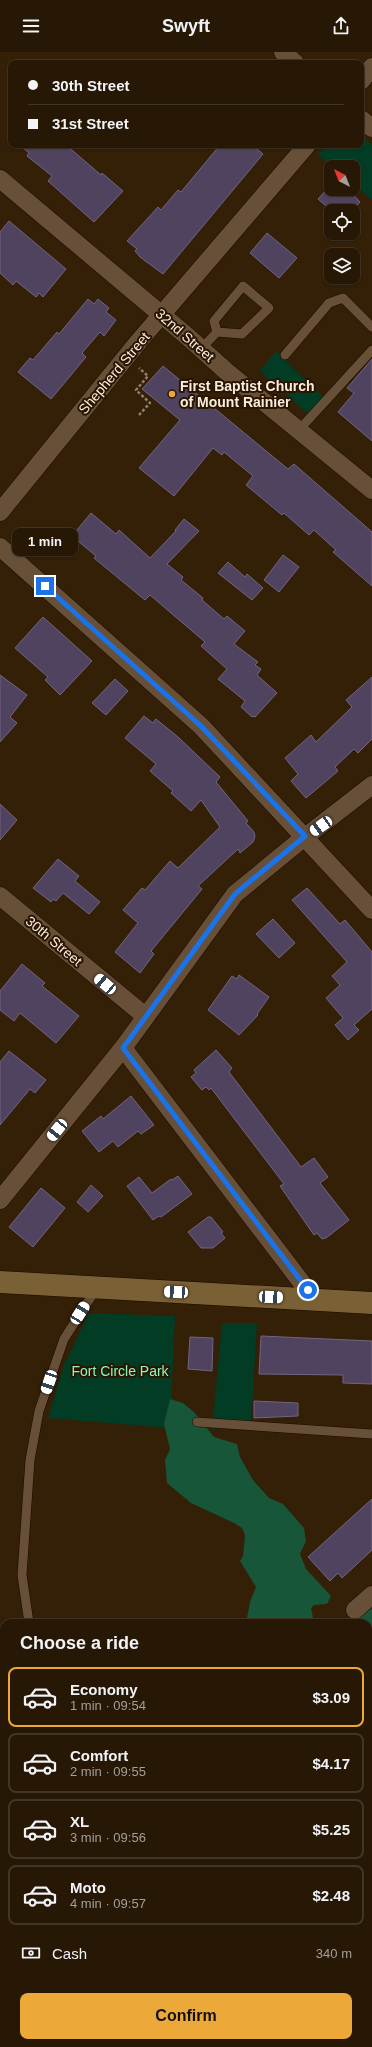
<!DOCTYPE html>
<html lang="en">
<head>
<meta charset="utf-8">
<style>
	:root { --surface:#271705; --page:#332413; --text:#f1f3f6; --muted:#a49f9a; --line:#433627; --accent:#eca93a }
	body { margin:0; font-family:Arial,sans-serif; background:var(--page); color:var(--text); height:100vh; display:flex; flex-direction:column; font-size:15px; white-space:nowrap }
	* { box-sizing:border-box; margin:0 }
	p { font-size:13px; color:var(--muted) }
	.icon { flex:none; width:22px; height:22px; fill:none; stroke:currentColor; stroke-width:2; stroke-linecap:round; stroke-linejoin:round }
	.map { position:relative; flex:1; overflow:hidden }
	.details { position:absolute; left:0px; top:1567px; width:372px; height:428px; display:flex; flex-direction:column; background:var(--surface); border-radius:12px 12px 0 0; box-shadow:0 1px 3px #0004,0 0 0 1px var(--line) }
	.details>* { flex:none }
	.guide { position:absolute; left:8px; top:8px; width:356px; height:88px; border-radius:8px; box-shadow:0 1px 3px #0004,0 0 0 1px var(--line); display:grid; align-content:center; height:88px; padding:0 20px; background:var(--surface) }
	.needle { width:26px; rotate:318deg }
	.fabs { position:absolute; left:324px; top:108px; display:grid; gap:8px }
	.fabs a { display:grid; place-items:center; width:36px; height:36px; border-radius:8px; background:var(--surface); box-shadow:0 1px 3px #0004,0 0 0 1px var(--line); font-size:20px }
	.end { position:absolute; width:18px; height:18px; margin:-9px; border:5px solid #1a73e8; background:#fff; box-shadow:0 0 0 2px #fff }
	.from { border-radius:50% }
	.bubble { position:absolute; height:28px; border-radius:8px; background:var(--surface); box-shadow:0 1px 3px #0004,0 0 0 1px var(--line); font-size:13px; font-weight:700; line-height:28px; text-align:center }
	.car { position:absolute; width:12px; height:24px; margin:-12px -6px; border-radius:5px; box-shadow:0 0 3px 1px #0007; background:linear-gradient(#fff 24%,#345 0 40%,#fff 0 76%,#345 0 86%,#fff 0) }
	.guide b { display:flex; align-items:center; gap:14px; height:38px; font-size:15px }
	.guide b+b { border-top:1px solid var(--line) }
	.guide i { width:10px; height:10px; background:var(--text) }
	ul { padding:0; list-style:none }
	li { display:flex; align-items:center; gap:12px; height:60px; margin:0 8px 6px; padding:0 12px; border:2px solid var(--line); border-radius:8px }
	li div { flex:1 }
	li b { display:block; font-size:15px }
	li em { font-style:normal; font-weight:700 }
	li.current { border-color:var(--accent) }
	li>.icon { width:36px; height:36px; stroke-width:1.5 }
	h2 { padding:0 20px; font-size:18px; line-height:48px }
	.pay { display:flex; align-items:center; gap:10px; height:44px; padding:0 20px; font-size:15px }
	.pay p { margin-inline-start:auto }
	.button { display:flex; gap:8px; margin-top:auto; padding:8px 20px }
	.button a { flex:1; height:46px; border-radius:8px; background:var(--accent); color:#111; font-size:16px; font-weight:700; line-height:46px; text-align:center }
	header { display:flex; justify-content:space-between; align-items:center; height:52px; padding:0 20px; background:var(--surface); font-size:18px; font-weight:700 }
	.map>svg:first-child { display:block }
</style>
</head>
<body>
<header><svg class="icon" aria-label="menu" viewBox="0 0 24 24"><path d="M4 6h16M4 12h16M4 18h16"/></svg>Swyft<svg class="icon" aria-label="share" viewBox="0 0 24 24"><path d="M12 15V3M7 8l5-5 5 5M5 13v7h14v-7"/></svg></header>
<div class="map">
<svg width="372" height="1995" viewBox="0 0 372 1995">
	<rect width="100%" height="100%" fill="#341f07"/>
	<!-- green -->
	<g fill="#023c24">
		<polygon points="361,83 372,93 372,148 353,132 353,115 333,115 318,103 326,93 361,93"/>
		<polygon points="276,299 323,345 309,363 260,319"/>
		<polygon points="89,1261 175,1264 170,1376 48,1366 64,1313"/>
		<polygon points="222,1271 257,1271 251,1373 212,1377"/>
	</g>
	<!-- forest -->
	<g fill="#185639">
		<polygon points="170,1347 183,1351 194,1360 214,1385 237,1392 240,1405 253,1428 269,1446 283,1452 304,1476 306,1489 300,1502 306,1517 331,1544 327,1552 314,1553 311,1556 313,1566 318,1571 246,1571 250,1550 256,1535 240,1509 243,1504 245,1483 242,1476 234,1471 191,1451 167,1431 165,1408 170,1397 164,1372"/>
		<polygon points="372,1556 372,1648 368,1648 368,1571 353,1571"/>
	</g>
	<!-- building -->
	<g fill="#50435f" stroke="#726582">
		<polygon points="20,93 66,93 101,123 102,121 123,139 94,170 48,129 52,124 27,104 29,101"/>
		<polygon points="220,93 252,93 263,102 163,222 140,205 135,199 137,197 127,189 158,155 161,158 178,138 181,140"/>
		<polygon points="327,137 348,137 360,150 352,159 332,159 318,147"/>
		<polygon points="9,169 66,217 43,245 39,241 36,245 16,229 13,233 0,221 0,180"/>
		<polygon points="267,181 297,206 279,226 250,201"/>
		<polygon points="88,247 94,252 98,247 109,256 106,260 116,268 104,284 100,280 82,301 86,305 51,347 18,320 30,306 33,308 57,280 59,282"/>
		<polygon points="372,307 372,389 338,360 354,341 347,336"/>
		<polygon points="163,314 288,417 294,412 372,480 372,534 333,500 336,498 314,478 309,483 284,461 282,463 246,433 253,424 224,400 222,403 213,396 174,444 139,416 180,368 142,337"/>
		<polygon points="91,461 116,482 119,478 150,506 176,479 175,478 184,467 199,479 167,512 183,525 181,528 203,546 202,548 224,567 227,564 245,579 234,592 258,610 255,613 261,617 257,623 277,641 255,665 253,664 252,665 241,655 245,649 218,627 227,617 201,594 205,590 150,543 145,548 94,506 96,504 72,484"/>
		<polygon points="283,503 299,515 279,540 264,528"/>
		<polygon points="228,510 245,525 247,522 263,536 252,548 218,521"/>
		<polygon points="43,565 92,609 60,643 45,628 48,625 15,596"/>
		<polygon points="0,623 27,643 10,665 17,671 0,690"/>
		<polygon points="372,625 372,687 358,701 354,697 335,715 338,719 306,746 291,729 298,722 285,706 311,683 316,690 352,655 346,648"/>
		<polygon points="115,627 128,639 106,663 92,651"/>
		<polygon points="144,664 153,671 156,667 178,685 220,725 216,730 248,769 246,771 254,780 255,785 253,790 240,801 238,797 198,834 202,837 151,899 154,902 140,921 115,900 138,871 123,858 142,836 145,838 170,809 178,816 220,775 201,748 191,759 171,741 173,739 150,719 156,712 125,686"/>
		<polygon points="0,752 17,768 0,788"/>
		<polygon points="58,807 79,824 75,829 100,850 89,862 63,841 56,849 53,847 51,850 33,836"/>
		<polygon points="307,836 340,872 345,868 372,900 372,957 354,973 359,978 348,988 335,973 343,966 326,946 340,933 332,924 347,910 292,848"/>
		<polygon points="273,867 295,891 279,906 256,882"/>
		<polygon points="22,912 45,931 42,934 79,964 56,991 20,961 14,969 0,958 0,939"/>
		<polygon points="239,923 269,945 257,962 258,963 239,983 208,958 232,924 237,927"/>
		<polygon points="216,998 232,1016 229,1020 301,1115 314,1106 328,1125 320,1131 349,1168 326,1186 322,1187 317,1181 314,1183 280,1134 284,1132 211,1036 209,1038 206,1035 202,1038 191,1025 196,1021 194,1018"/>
		<polygon points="9,999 46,1028 35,1041 30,1037 0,1073 0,1010"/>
		<polygon points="131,1044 154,1073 141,1082 138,1079 118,1095 113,1089 99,1100 82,1079 101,1064 103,1067"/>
		<polygon points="178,1124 192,1142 161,1165 159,1164 153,1168 127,1134 139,1125 152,1141 171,1127 172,1128"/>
		<polygon points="91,1133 103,1144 88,1160 77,1150"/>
		<polygon points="41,1136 65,1156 33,1195 9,1175"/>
		<polygon points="208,1165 211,1165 223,1180 221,1181 225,1186 213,1196 201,1196 188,1180"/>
		<polygon points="261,1284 372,1289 372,1332 343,1331 343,1323 259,1322"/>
		<polygon points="190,1285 213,1286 212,1319 188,1317"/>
		<polygon points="254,1349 298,1351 298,1364 254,1366"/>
		<polygon points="372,1447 372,1498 342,1526 338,1521 330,1529 308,1505"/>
	</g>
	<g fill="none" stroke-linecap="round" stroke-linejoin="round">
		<defs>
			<g id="service">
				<polyline points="202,296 217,280 242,282 269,256 243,234 214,269 217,280"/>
				<polyline points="285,303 329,251 343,246 372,275"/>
				<polyline points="298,379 372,298"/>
				<polyline points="197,1370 372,1382"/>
				<polyline points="29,1571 22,1523 30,1408 39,1359 64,1287 96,1237"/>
				<polyline points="311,1991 312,1995"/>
			</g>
			<g id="minor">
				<polyline points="283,0 295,11"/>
				<polyline points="361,29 372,15"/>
				<polyline points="361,67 372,76"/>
				<polyline points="0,127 188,285 227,320 372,438"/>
				<polyline points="0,460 139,289 307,93"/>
				<polyline points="0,495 201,674 372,858"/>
				<polyline points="0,844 145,964"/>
				<polyline points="123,996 315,1248"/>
				<polyline points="0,1148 123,996 235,842 296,792 372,733"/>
				<polyline points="355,1558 372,1543"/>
				<polyline points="361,1995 366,1991"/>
			</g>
			<polyline id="secondary" points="0,1230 372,1251"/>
		</defs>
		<!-- service casing -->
		<use href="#service" stroke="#1b0800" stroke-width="10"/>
		<!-- minor casing -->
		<use href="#minor" stroke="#1b0800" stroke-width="19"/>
		<!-- secondary casing -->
		<use href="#secondary" stroke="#1b0800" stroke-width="23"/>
		<!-- path -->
		<polyline stroke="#917f6c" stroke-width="2.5" stroke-dasharray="3 2" stroke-linecap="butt" points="139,363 150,351 136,338 148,324 139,316"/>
		<!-- service -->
		<use href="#service" stroke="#685038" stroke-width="9"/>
		<!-- minor -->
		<use href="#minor" stroke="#685038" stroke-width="18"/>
		<!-- secondary -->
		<use href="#secondary" stroke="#7a6135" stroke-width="22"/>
	</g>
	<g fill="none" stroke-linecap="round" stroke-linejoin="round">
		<!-- route -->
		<polyline stroke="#1a73e8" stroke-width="5" points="45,534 201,674 305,784 235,842 123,996 308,1238"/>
	</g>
	<!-- markers -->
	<circle fill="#eca93a" stroke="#2a1500" stroke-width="1.5" cx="172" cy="342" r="4"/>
	<g text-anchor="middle" stroke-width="4" stroke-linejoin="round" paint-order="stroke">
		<!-- street labels -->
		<g font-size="14" fill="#faecde" stroke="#2a1500">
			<text transform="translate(185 283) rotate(41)" y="5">32nd Street</text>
			<text transform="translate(114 321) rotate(-50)" y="5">Shepherd Street</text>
			<text transform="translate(54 889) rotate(40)" y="5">30th Street</text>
		</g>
		<!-- poi labels -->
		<g font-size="14" font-weight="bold" fill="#faecde" stroke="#2a1500" text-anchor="start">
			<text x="180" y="339">First Baptist Church<tspan x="180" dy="16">of Mount Rainier</tspan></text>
		</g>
		<!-- park labels -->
		<g font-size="14" fill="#8af6bd" stroke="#2a1500">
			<text x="120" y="1324">Fort Circle Park</text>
		</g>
	</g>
</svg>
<div class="fabs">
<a><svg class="needle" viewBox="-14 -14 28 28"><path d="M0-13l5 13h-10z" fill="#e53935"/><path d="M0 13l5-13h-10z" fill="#a49f9a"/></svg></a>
<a><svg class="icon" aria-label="locate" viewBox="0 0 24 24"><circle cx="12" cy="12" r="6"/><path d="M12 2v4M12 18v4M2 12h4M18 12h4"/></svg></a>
<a><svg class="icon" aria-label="layers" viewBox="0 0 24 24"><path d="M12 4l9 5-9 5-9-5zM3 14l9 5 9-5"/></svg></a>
</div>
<i class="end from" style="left:308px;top:1238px"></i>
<i class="end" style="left:45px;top:534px"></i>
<div class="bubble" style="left:12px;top:476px;width:66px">1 min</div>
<i class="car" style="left:321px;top:774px;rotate:235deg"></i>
<i class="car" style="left:105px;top:932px;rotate:310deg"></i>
<i class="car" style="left:57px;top:1078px;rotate:219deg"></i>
<i class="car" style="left:176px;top:1240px;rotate:273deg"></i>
<i class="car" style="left:271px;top:1245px;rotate:93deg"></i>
<i class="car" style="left:80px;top:1261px;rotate:32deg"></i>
<i class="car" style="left:49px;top:1330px;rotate:199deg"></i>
<div class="guide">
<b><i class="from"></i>30th Street</b>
<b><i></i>31st Street</b>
</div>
<section class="details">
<h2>Choose a ride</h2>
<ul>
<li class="current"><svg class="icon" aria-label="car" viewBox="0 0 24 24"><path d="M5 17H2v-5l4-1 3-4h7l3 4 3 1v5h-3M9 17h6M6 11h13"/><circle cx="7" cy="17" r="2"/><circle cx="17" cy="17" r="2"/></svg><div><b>Economy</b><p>1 min · 09:54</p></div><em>$3.09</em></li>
<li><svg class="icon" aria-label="car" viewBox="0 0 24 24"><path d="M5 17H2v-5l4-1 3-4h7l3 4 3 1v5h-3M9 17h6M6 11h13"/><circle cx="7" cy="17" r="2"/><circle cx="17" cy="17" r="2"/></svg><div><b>Comfort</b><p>2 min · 09:55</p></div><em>$4.17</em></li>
<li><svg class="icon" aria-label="car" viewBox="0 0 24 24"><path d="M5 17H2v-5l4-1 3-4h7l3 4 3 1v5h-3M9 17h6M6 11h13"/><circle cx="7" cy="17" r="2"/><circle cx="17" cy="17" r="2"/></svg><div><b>XL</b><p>3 min · 09:56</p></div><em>$5.25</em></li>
<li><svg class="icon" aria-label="car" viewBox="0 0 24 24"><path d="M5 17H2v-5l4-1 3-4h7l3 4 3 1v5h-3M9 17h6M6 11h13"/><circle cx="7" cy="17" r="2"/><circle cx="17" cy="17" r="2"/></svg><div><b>Moto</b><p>4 min · 09:57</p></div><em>$2.48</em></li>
</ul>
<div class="pay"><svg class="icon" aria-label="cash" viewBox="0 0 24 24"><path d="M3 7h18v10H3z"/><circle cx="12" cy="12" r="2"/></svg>Cash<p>340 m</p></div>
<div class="button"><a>Confirm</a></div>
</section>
</div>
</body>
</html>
